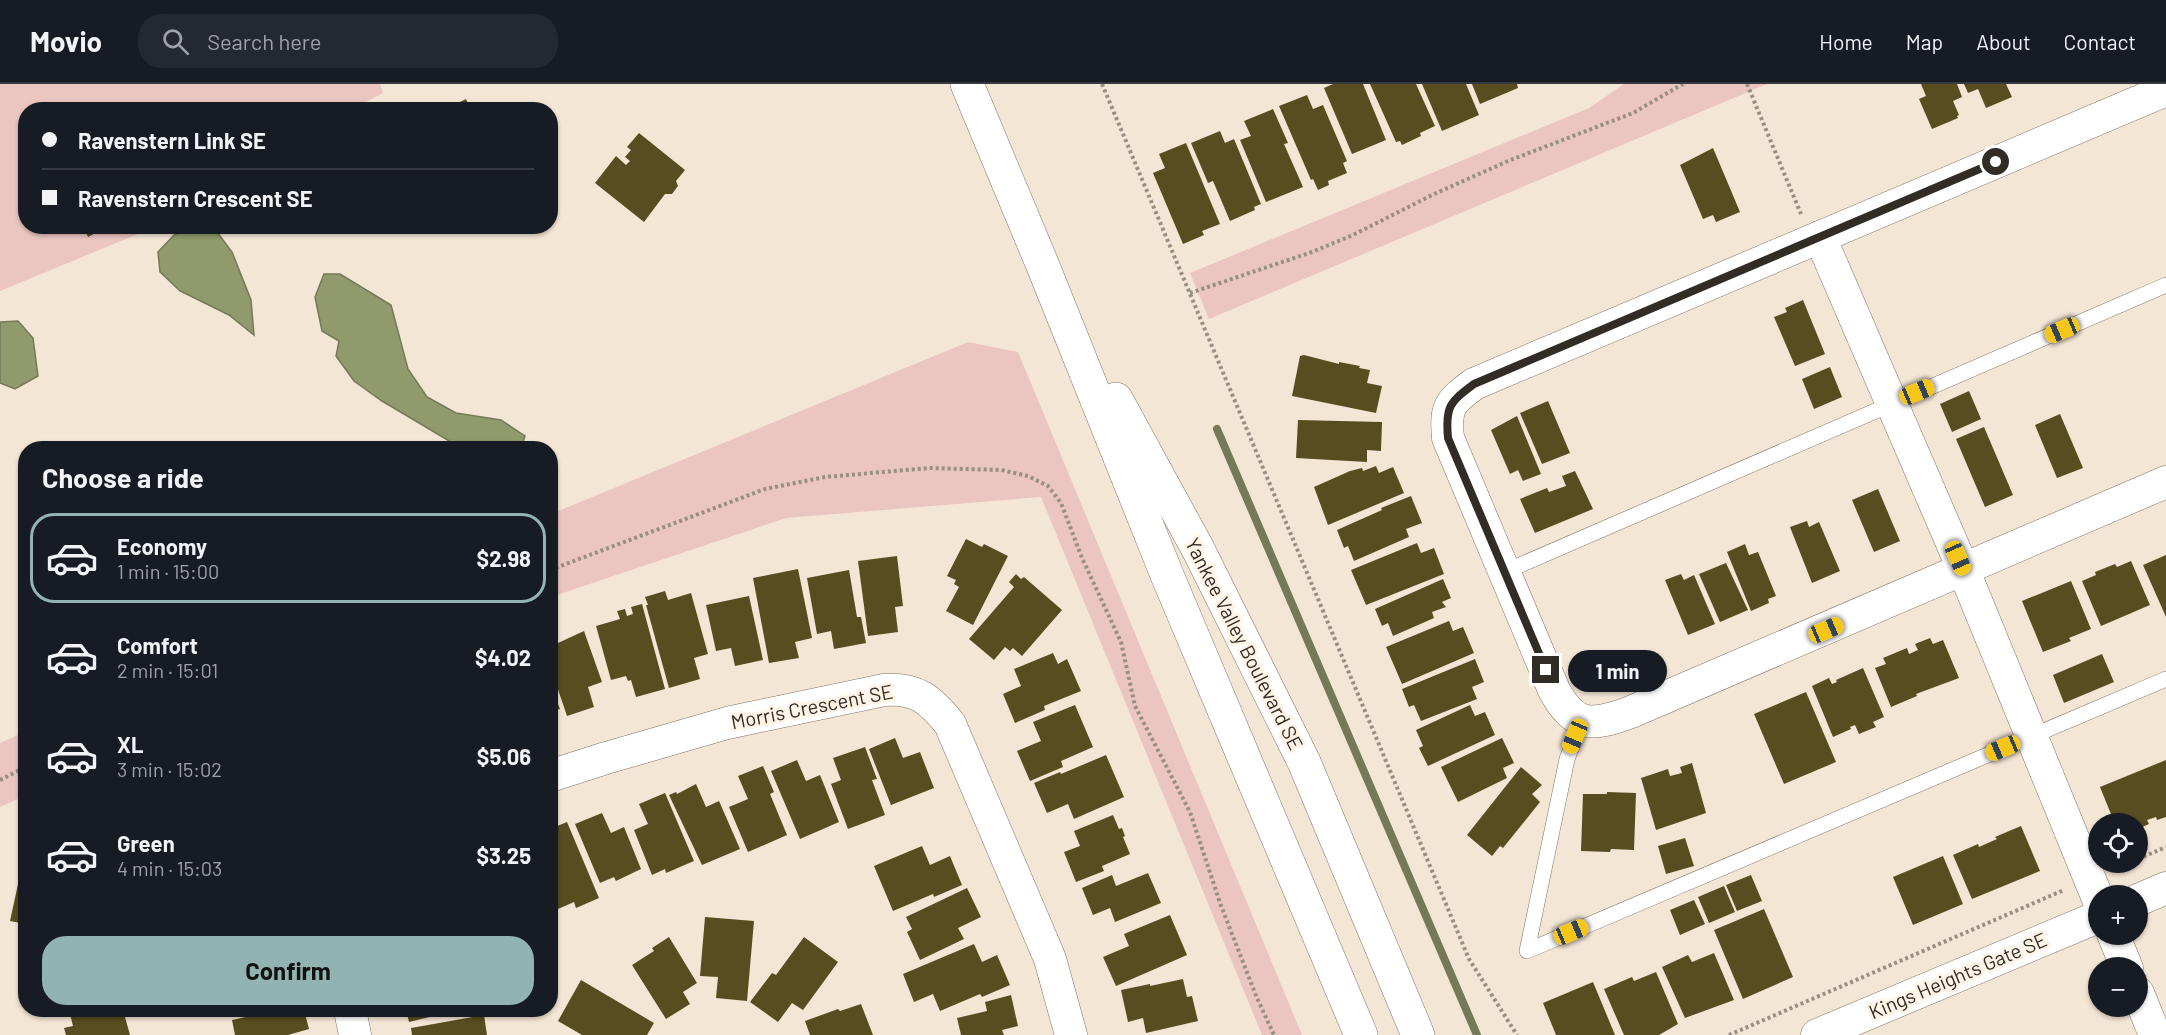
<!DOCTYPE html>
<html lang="en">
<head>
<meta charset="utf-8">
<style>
	:root { --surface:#171b24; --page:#242831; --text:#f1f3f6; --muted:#9ea1a6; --line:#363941; --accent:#91b4b2 }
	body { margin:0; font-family:Barlow,sans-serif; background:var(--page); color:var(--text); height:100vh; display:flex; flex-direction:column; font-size:22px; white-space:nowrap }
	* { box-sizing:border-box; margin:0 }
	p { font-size:20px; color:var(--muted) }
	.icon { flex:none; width:33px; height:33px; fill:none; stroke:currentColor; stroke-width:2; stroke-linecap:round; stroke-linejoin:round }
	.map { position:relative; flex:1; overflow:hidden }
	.details { position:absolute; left:18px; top:357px; width:540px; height:576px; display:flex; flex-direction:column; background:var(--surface); border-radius:24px; box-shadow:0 2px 4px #0004 }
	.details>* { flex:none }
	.banner { position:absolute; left:18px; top:18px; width:540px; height:132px; border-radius:24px; box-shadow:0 2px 4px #0004; display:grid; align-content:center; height:132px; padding:0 24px; background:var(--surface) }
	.fabs { position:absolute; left:2088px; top:729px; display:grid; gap:12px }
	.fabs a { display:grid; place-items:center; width:60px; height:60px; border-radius:50%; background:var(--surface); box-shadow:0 2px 4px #0004; font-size:30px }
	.end { position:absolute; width:27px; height:27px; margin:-14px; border:8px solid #322c26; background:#fff; box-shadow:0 0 0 3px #fff }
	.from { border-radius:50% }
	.bubble { position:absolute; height:42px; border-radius:21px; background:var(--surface); box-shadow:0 2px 4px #0004; font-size:20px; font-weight:700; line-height:42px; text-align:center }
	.car { position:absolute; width:18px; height:36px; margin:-18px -9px; border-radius:8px; box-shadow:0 0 4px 2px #0007; background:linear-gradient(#f5c518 24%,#345 0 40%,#f5c518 0 76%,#345 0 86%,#f5c518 0) }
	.banner b { display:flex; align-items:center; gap:21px; height:57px; font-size:22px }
	.banner b+b { border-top:2px solid var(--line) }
	.banner i { width:15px; height:15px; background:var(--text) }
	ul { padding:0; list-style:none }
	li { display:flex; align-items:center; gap:18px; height:90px; margin:0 12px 9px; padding:0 12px; border:3px solid transparent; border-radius:24px }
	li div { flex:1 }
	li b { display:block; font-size:22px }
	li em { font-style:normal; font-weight:700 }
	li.selected { border-color:var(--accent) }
	li>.icon { width:54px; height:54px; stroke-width:1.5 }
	h2 { padding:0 24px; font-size:27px; line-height:72px }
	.cta { display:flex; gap:12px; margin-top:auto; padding:12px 24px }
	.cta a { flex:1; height:69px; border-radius:24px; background:var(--accent); color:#111; font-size:24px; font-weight:700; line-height:69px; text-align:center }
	header { display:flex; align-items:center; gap:36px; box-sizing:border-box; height:84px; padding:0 30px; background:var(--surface); border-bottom:2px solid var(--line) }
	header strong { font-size:28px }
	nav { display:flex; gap:33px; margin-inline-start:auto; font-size:21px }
	.search { width:420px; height:54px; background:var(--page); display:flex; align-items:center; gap:15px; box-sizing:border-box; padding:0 21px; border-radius:24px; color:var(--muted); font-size:22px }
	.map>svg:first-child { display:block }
</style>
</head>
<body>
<header>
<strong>Movio</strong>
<div class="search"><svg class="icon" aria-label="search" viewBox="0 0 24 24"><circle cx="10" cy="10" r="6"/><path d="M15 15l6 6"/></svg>Search here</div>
<nav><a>Home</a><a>Map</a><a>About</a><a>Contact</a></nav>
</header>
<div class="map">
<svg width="2166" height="951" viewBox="0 0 2166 951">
	<rect width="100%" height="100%" fill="#f4e6d5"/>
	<!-- green -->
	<g fill="#ebc6c0">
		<polygon points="0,0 380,0 383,9 366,18 368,25 26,26 26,142 155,143 0,207"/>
		<polygon points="1624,0 1767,0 1209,235 1190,189 1589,24"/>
		<polygon points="968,258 1018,268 1302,951 1262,951 1041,413 786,434 551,513 551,430"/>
		<polygon points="25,648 25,712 0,723 0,659"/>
	</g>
	<!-- water -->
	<g fill="#919a6d" stroke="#747958" stroke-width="1.5">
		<polygon points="193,142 200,143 217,148 232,168 251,216 254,251 229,231 180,207 160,188 158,168 174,151"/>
		<polygon points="324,190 340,190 391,221 408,285 427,313 456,329 501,336 525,352 521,364 461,364 382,317 354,297 336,272 339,257 322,247 315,213"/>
		<polygon points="18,237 33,254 38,292 15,305 0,299 0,238"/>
	</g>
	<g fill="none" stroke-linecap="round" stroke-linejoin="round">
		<!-- stream -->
		<polyline stroke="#747958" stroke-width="8" points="1217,345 1477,951"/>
	</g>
	<!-- building -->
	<g fill="#584d20">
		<polygon points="1333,0 1363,0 1386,56 1352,70 1324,4"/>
		<polygon points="1370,0 1416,0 1435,42 1420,49 1421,52 1402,61 1400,57 1396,58"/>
		<polygon points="1422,0 1466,0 1479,31 1442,47"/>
		<polygon points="1472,0 1517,0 1518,4 1480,20"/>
		<polygon points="1921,0 1957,0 1962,13 1953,17 1959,31 1957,32 1958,34 1932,45 1919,15 1926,12"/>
		<polygon points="1964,0 2006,0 2012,13 1986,24 1978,5 1968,9"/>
		<polygon points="1307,11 1313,25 1323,21 1347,77 1343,79 1347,89 1328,97 1329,101 1318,106 1313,95 1311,96 1279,22"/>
		<polygon points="466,15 471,26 444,26"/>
		<polygon points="1273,25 1288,59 1284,60 1303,103 1266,118 1240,56 1251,52 1244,37"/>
		<polygon points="1220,47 1225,59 1234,55 1261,120 1254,123 1255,126 1230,137 1213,97 1208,99 1191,59"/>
		<polygon points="639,49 685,86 676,97 678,102 672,110 665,110 644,138 595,99 616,72 626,81 630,77 625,73 631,66 627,63"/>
		<polygon points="1186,59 1220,140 1202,147 1204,151 1183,160 1153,89 1165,84 1159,70"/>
		<polygon points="1713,64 1740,128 1716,138 1713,131 1703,135 1680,81"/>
		<polygon points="83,142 109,142 88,153"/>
		<polygon points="1803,216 1825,270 1795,282 1774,233 1787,228 1785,224"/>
		<polygon points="1304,271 1339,280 1339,278 1360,282 1359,284 1370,286 1367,299 1382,302 1376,329 1292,312 1300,272"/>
		<polygon points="1830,283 1842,313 1814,325 1802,295"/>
		<polygon points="1969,307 1981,335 1952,348 1940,320"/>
		<polygon points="1548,317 1570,369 1542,380 1520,329"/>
		<polygon points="2060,330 2083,384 2057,394 2035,341"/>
		<polygon points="1517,332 1541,390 1523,397 1518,386 1510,390 1491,346"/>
		<polygon points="1298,336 1382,338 1381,367 1367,366 1367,378 1296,374"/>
		<polygon points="1984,343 2013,411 1985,423 1956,355"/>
		<polygon points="1376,382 1379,389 1393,383 1404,409 1328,441 1314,403 1350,387 1362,384 1363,387"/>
		<polygon points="1575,387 1593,425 1535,449 1520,415 1547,404 1549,408 1566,402 1562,392"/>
		<polygon points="1878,405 1900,457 1874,468 1852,416"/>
		<polygon points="1411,412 1422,439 1406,445 1409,453 1354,477 1348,462 1344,464 1337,446 1382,426 1381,424"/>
		<polygon points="1807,437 1809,443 1819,438 1840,487 1812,499 1790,443"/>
		<polygon points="966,455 982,463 984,460 1008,472 973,541 946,527 959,503 954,500 956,496 947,492"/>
		<polygon points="1417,459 1421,469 1434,464 1444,490 1366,521 1351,486"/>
		<polygon points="1745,460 1749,471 1758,468 1776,512 1768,515 1769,519 1751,527 1727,468"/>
		<polygon points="2166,471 2166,533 2143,481"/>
		<polygon points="897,472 903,522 895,523 898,548 868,552 858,477"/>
		<polygon points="2131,477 2150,521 2101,542 2082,497 2096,491 2095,488 2115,480 2117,483"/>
		<polygon points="1726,479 1748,526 1720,538 1699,490"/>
		<polygon points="798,485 812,554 795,558 799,574 769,579 753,494"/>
		<polygon points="849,486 857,533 861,533 866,559 834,565 831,547 817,550 807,494"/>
		<polygon points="1016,490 1021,495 1024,493 1062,526 1022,572 1013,564 1010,567 1005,563 994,576 969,555 1014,503 1009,498"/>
		<polygon points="1681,490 1684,496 1694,491 1715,540 1688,551 1665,496"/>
		<polygon points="1443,495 1451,514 1442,518 1446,523 1432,528 1434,534 1393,552 1388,539 1382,542 1375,525"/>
		<polygon points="2071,497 2091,545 2069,554 2071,557 2043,568 2022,517"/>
		<polygon points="665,507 668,516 691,509 708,570 694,574 700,595 669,604 646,521 648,521 645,513"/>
		<polygon points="749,512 763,576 735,582 731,564 716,567 706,521"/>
		<polygon points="642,520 665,605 636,613 631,596 628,597 626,592 611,596 596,542 620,535 617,527 625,525 627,532 633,530 631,523"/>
		<polygon points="1449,537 1453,547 1463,543 1474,569 1402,600 1386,563"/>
		<polygon points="584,547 602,598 588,603 594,623 567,632 550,582 550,552 555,550 558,559"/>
		<polygon points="1930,554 1933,560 1943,556 1959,594 1916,610 1917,612 1891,623 1875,584 1886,580 1883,574 1907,564 1909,570 1918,566 1915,560"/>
		<polygon points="1053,569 1058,580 1067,575 1081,607 1044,622 1045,626 1015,639 1003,610 1021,602 1014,585"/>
		<polygon points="2102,570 2114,598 2064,619 2053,591"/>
		<polygon points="1475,575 1484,598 1472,603 1477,615 1421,637 1414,621 1409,623 1402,605"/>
		<polygon points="1863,584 1884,633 1873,638 1876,643 1859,650 1855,641 1850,643 1851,645 1833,653 1812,602 1829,594 1832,600 1837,598 1836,596"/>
		<polygon points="550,600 560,625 550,628"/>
		<polygon points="1806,608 1836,678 1784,700 1754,630"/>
		<polygon points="1075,621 1093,663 1061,677 1063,683 1030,697 1017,667 1041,657 1033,638"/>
		<polygon points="1470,621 1475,632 1485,628 1495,651 1428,682 1419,664 1423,662 1416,646"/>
		<polygon points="895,654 903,674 920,668 934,704 891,721 869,665"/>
		<polygon points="1502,654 1514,679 1503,684 1507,694 1458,718 1441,683"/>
		<polygon points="865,663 877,695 872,696 885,731 848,745 831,700 841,696 833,674"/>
		<polygon points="1106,671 1124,713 1074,735 1068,720 1047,729 1034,699 1060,688 1061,690"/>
		<polygon points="797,676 806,697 820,691 839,738 800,755 771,687"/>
		<polygon points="2166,676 2166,733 2157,736 2156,733 2147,736 2149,740 2138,745 2138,740 2115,740 2100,703"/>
		<polygon points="1692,679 1706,729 1656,746 1641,694 1668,685 1670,692 1682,689 1680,683"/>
		<polygon points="763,682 774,708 770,710 787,751 748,768 729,723 748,715 738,692"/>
		<polygon points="1521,683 1542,701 1532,710 1540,718 1503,764 1500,762 1492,772 1467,751"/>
		<polygon points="696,700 706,723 719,717 740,765 702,781 669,711 676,708 677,710"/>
		<polygon points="1607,708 1636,709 1634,766 1611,765 1610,768 1581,767 1583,710 1607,710"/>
		<polygon points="665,709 694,777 666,789 665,785 652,791 634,746 648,740 639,720"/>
		<polygon points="602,729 611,749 624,743 641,785 616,797 614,793 600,799 575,740"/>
		<polygon points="1113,731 1119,745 1122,744 1125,752 1123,753 1130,770 1102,782 1104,787 1076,798 1064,768 1080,762 1074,747"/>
		<polygon points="567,738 599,814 576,824 574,818 558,825 550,806 550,745"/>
		<polygon points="2021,742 2040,787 1972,815 1953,771 1978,760 1979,763 1997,755 1995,753"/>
		<polygon points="1685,754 1694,782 1666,790 1658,762"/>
		<polygon points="922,762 930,781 950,772 962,801 934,813 933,810 893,827 874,782"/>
		<polygon points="1943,772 1963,820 1913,841 1893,793"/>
		<polygon points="23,777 26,778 26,840 10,837"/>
		<polygon points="1148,789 1161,819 1115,838 1110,824 1093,831 1082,804 1112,791 1116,802"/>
		<polygon points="1751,791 1762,817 1737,827 1726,801"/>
		<polygon points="1724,802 1735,828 1709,839 1698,813"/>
		<polygon points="967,804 981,833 958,844 964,855 920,876 907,848 912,845 906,833"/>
		<polygon points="1694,816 1705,840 1680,851 1670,826"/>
		<polygon points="1764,825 1793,893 1743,915 1714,846"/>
		<polygon points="1170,831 1187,871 1116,902 1103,873 1129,862 1124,850"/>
		<polygon points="705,833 754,837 747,917 716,914 718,893 700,892"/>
		<polygon points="669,853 697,899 683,908 690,920 666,935 632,881 654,867 652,864"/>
		<polygon points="804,853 838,878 803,926 792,919 778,938 750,918 772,889 776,891"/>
		<polygon points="974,860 982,878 997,871 1010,901 982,913 980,910 940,927 933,910 914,918 903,890"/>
		<polygon points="1714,869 1734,916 1685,934 1662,883 1688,871 1692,878"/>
		<polygon points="1656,888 1678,940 1659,951 1624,951 1604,905 1632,893 1634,897"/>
		<polygon points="1183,895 1187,913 1192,912 1198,937 1146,949 1143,934 1128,938 1121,906 1150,900 1150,902"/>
		<polygon points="581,896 654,939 647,951 582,951 558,937"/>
		<polygon points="1593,898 1615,951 1556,951 1543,919"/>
		<polygon points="1011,911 1018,942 1002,946 1004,951 961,951 957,934 987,927 985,918"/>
		<polygon points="861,920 873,951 810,951 805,937 838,925 840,927"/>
		<polygon points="69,926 123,926 130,951 66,951 64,944 73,942"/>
		<polygon points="217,926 243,926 219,933"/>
		<polygon points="277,926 304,926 309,945 288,951 235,951 232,936"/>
		<polygon points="406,926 459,926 409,938"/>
		<polygon points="484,931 487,951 412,951 411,944"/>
	</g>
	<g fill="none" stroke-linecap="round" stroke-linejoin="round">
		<defs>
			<g id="service">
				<polyline points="1504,488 2166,201"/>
				<polyline points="1582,637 1567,675 1527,867 2166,595"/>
			</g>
			<g id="minor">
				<path d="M 2166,6 L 1474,300 C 1450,318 1445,322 1448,354 L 1554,606 C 1575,645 1593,642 1631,628 L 2166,398"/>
				<polyline points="1820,153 1964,487 2098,815"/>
				<path d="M 550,692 L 606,674 L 727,639 L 884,606 C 917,604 930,615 950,640 L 1050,875 L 1071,951"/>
				<polyline points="2138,816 2166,804"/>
				<polyline points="2113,850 2127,884"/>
				<polyline points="2138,909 2155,951"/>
				<polyline points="350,926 355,951"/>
				<polyline points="1817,951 2098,833"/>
			</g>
			<g id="tertiary">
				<polyline points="967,0 1043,182 1167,491 1361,951"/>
				<polyline points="1116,315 1198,465 1304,678 1418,951"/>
			</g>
		</defs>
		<!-- service casing -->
		<use href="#service" stroke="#807465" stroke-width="16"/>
		<!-- minor casing -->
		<use href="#minor" stroke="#807465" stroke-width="33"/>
		<!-- tertiary casing -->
		<use href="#tertiary" stroke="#807465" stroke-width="34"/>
		<!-- path -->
		<g stroke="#988e82" stroke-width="4" stroke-dasharray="3 3" stroke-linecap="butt">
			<polyline points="1102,0 1469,875 1517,951"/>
			<polyline points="1747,0 1801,130"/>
			<polyline points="1190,209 1312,168 1353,151 1432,111 1508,77 1633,29 1683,0"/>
			<polyline points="550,486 765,405 825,393 929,384 1001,386 1028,392 1048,402 1061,419 1082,474 1121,558 1135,622 1190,728 1220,819 1257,914 1274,951"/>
			<polyline points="0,696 26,683"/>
			<polyline points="2138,775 2166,763"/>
			<polyline points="2115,784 2128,778"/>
			<polyline points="1729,951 2064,806"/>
		</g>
		<!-- service -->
		<use href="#service" stroke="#fff" stroke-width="15"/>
		<!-- minor -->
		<use href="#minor" stroke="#fff" stroke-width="32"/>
		<!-- tertiary -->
		<use href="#tertiary" stroke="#fff" stroke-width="33"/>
	</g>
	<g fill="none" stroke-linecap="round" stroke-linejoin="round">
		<!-- route -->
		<path stroke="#322c26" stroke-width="8" d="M 1546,586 L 1448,354 C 1445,322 1450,318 1474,300 L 1996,78"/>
	</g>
	<g text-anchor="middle" stroke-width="6" stroke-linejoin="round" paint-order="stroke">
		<!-- street labels -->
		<g font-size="20" fill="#322c26" stroke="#fff4e6">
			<text transform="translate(1244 560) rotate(63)" y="7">Yankee Valley Boulevard SE</text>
			<text transform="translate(812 623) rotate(-11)" y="7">Morris Crescent SE</text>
			<text transform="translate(1958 892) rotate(-23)" y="7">Kings Heights Gate SE</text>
		</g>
	</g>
</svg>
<div class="fabs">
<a><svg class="icon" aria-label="locate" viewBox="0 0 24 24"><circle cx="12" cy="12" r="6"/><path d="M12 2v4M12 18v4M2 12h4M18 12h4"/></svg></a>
<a>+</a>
<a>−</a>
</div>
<i class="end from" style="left:1996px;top:78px"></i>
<i class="end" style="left:1546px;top:586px"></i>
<div class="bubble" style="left:1568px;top:566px;width:99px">1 min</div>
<i class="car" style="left:2062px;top:246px;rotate:247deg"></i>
<i class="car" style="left:1917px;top:308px;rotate:67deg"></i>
<i class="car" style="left:1958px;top:474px;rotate:156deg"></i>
<i class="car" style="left:1826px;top:546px;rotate:67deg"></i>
<i class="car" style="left:1575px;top:652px;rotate:203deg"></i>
<i class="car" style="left:2003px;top:664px;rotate:247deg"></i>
<i class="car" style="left:1571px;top:848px;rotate:67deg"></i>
<div class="banner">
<b><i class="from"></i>Ravenstern Link SE</b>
<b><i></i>Ravenstern Crescent SE</b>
</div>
<section class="details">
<h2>Choose a ride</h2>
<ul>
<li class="selected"><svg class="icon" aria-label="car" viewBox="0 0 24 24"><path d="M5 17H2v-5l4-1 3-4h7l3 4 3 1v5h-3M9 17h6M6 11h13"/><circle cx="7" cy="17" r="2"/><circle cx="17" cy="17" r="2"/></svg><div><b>Economy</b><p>1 min · 15:00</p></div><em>$2.98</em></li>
<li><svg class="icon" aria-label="car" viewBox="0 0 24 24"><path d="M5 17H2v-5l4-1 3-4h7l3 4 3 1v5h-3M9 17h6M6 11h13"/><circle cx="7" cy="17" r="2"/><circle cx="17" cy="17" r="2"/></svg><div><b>Comfort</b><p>2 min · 15:01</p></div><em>$4.02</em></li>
<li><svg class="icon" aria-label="car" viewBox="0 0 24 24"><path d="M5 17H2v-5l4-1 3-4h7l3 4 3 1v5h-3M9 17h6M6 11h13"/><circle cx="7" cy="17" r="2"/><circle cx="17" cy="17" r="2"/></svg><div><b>XL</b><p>3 min · 15:02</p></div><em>$5.06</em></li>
<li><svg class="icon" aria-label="car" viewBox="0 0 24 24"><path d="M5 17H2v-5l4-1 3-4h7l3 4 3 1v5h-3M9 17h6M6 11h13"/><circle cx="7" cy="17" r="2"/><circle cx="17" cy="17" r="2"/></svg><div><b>Green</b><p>4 min · 15:03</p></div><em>$3.25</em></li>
</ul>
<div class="cta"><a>Confirm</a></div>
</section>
</div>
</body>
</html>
